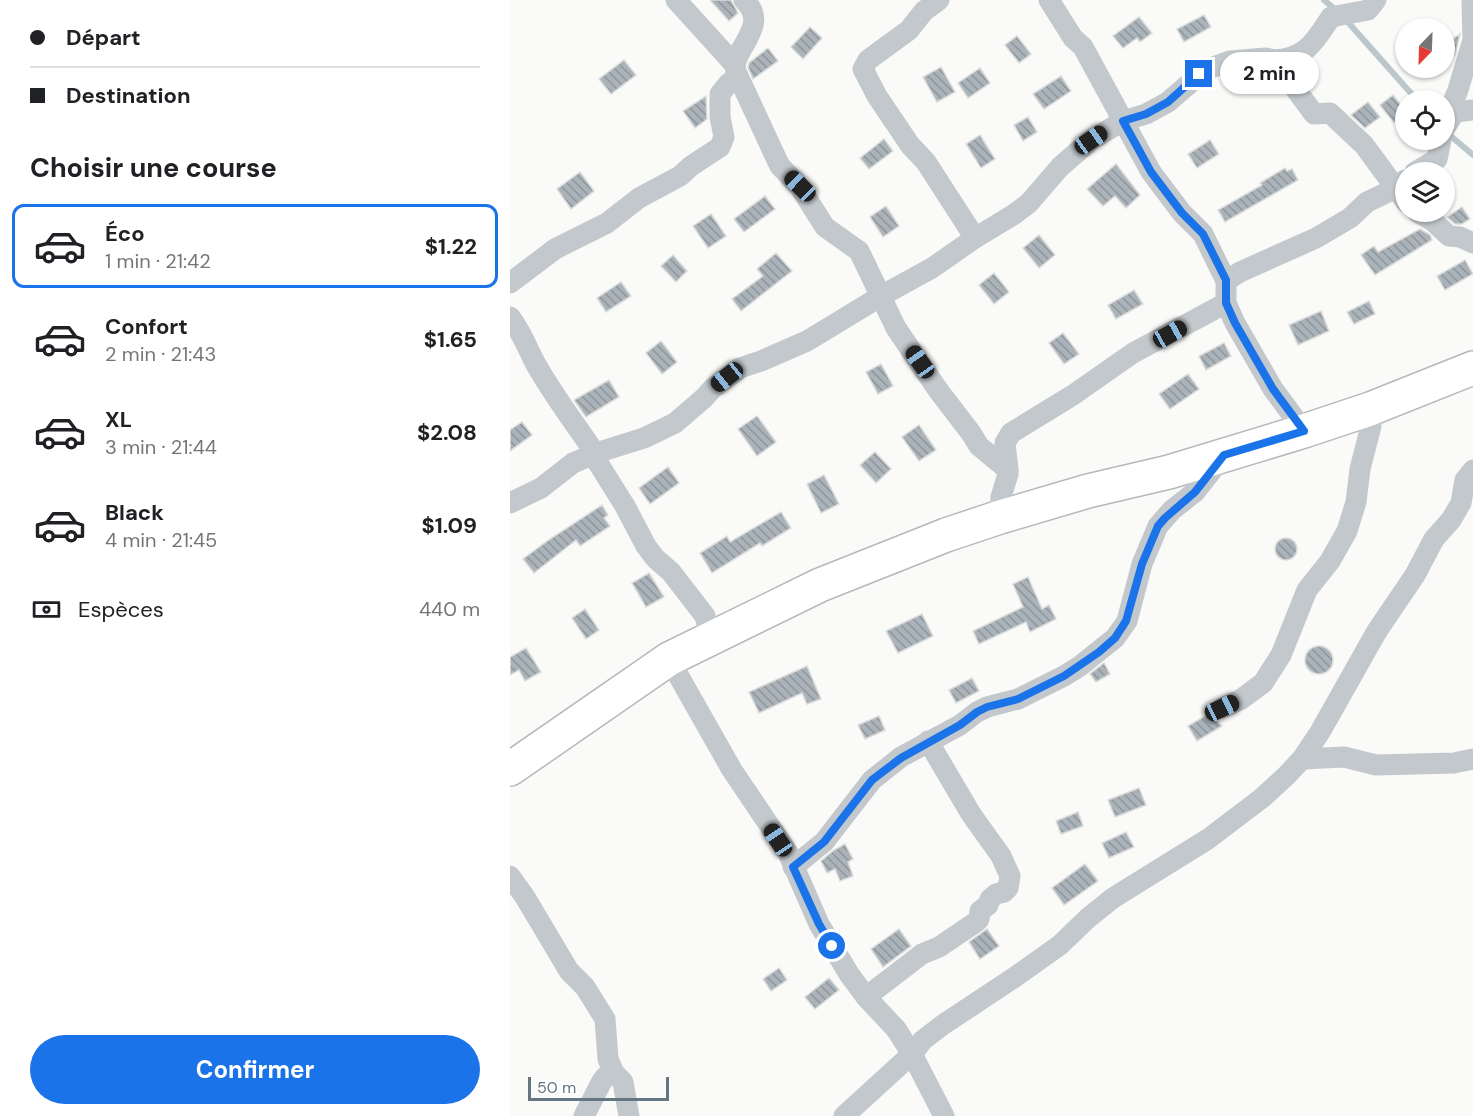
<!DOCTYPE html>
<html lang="fr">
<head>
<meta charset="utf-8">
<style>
	:root { --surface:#fff; --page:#f6f6f6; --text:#202124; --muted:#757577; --line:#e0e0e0; --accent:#1a73e8 }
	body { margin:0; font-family:"DM Sans",sans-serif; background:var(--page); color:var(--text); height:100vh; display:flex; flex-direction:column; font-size:22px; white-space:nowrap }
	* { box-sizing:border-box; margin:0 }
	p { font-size:20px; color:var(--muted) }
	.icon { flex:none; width:33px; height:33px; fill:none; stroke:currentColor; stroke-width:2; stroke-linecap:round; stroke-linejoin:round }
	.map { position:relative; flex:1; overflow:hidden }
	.panel { display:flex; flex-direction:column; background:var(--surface); width:510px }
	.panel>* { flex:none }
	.guide { display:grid; align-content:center; height:132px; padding:0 30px; background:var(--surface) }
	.needle { width:39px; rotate:203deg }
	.buttons { position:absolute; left:885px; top:18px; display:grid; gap:12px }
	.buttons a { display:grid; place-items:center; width:60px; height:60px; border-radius:50%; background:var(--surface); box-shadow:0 2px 4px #0004; font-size:30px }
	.scale { position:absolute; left:18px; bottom:15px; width:141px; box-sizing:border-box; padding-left:6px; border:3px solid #657683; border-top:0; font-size:16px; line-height:21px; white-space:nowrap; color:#657683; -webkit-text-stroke:4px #fff; paint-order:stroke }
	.end { position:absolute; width:27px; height:27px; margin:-14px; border:8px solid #1a73e8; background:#fff; box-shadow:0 0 0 3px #fff }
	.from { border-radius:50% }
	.bubble { position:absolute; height:42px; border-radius:21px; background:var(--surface); box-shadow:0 2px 4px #0004; font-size:20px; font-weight:700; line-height:42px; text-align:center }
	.car { position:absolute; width:18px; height:36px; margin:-18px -9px; border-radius:8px; box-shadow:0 0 4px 2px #0007; background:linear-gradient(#222 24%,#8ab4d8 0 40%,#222 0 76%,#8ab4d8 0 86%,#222 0) }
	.guide b { display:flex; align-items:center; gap:21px; height:57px; font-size:22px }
	.guide b+b { border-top:2px solid var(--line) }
	.guide i { width:15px; height:15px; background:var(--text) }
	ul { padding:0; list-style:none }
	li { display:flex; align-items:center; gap:18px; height:84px; margin:0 12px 9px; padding:0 18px; border:3px solid transparent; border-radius:12px }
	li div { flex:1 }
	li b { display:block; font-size:22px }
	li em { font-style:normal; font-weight:700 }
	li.active { border-color:var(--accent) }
	li>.icon { width:54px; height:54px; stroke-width:1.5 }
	h2 { padding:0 30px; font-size:27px; line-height:72px }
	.pay { display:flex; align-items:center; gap:15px; height:66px; padding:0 30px; font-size:22px }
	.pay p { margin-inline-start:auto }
	.cta { display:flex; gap:12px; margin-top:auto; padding:12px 30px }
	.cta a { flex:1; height:69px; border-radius:36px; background:var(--accent); color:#fff; font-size:24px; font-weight:700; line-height:69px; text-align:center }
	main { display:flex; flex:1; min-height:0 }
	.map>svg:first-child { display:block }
</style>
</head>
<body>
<main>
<section class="panel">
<div class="guide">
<b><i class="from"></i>Départ</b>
<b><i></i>Destination</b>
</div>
<h2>Choisir une course</h2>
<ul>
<li class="active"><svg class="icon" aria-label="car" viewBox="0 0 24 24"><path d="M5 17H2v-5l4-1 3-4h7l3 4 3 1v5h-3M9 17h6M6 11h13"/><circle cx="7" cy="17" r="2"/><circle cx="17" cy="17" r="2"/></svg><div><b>Éco</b><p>1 min · 21:42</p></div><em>$1.22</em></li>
<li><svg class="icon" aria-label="car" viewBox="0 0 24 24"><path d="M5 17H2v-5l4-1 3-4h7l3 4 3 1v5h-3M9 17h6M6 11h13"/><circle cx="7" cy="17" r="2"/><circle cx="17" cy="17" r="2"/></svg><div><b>Confort</b><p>2 min · 21:43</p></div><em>$1.65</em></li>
<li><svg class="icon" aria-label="car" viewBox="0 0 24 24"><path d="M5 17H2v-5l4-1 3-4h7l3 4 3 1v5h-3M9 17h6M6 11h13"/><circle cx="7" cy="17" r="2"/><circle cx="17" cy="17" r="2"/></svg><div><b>XL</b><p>3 min · 21:44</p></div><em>$2.08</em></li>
<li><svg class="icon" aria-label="car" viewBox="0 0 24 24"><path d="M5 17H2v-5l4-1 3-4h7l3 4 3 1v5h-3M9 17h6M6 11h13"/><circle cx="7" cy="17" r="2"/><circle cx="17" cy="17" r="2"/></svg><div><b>Black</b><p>4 min · 21:45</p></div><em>$1.09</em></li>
</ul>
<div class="pay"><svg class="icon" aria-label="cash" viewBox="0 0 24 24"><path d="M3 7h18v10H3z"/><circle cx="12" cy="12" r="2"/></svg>Espèces<p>440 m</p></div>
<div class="cta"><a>Confirmer</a></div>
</section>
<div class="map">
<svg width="963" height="1116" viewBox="0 0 963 1116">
	<defs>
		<pattern id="building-back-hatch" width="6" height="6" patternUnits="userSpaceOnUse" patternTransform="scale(1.5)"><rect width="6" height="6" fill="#aab3b9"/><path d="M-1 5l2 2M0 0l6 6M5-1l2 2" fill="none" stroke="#8e969c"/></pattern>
	</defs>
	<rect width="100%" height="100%" fill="#fafaf8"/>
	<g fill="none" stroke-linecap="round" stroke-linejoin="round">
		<!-- stream -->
		<g stroke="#bbc7cb" stroke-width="6">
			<polyline points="814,0 827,11"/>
			<polyline points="836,20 907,100"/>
			<polyline points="936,132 963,155"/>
		</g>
	</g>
	<!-- building -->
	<g fill="url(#building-back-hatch)" stroke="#dcdcda" stroke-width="1.5">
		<polygon points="200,0 221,0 228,13 219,21"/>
		<polygon points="694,15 701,27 674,42 667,29"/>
		<polygon points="629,17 642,33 630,42 627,38 613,48 603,36"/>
		<polygon points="300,27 312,38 293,59 281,47"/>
		<polygon points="950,34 945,55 934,63 934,45"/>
		<polygon points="507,36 521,54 509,63 495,45"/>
		<polygon points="258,48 268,61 243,79 238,67 239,63"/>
		<polygon points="114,60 126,75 101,94 89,79"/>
		<polygon points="431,67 445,92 427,102 413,77"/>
		<polygon points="470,68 480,83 458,98 448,83"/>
		<polygon points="551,76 561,91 534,109 523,94"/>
		<polygon points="883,95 896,111 896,113 884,123 870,105"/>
		<polygon points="196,96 197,119 185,128 173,111"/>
		<polygon points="858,102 870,117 855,128 841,115"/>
		<polygon points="518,117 527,132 513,141 504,125"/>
		<polygon points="470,135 485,159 471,168 456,144"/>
		<polygon points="374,139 383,151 359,169 350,158"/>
		<polygon points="700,140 709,154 687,168 678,154"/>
		<polygon points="606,164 630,195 616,208 605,196 593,206 577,189"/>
		<polygon points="775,168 777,171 782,169 788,180 715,222 708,210 752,185 750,183"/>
		<polygon points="70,172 84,191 61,209 47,189"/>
		<polygon points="255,196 265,209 234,232 224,219"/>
		<polygon points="376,206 389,226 373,237 360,217"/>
		<polygon points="952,207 960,219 952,224 945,224 937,217"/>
		<polygon points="201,214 216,236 198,248 183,226"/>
		<polygon points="910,229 920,235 922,240 865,275 851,255 864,246 868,252"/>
		<polygon points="529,235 545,255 529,268 513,248"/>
		<polygon points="266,253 282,271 231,311 222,299 253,276 247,269"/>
		<polygon points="163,255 177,271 166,282 151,266"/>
		<polygon points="955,260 963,274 935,290 927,276"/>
		<polygon points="484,273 499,292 484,304 469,285"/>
		<polygon points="111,282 121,296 96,312 87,298"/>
		<polygon points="624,290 633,304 606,319 598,305"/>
		<polygon points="859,301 865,314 844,324 837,312"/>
		<polygon points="811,311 819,331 788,345 779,325"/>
		<polygon points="553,333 569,354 554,364 539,343"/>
		<polygon points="151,341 167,362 152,374 136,353"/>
		<polygon points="714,343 721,356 696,370 689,356"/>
		<polygon points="371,364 383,386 368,394 356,372"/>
		<polygon points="678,374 689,389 660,409 649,394"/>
		<polygon points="99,380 109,397 76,417 64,400"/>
		<polygon points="247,416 266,442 247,456 228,429"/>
		<polygon points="12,422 22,435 0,451 0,430"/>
		<polygon points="409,425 426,450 409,461 392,437"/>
		<polygon points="365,452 381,469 366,483 350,465"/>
		<polygon points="158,467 169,483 140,504 129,488"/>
		<polygon points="314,475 329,504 311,513 297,484"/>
		<polygon points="92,505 98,515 94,518 100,526 70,546 66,540 24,573 13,559 40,539"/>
		<polygon points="271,512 281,528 252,546 250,543 202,573 190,553 217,536 220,542"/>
		<circle cx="776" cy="549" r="11"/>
		<polygon points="139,573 154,597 136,607 122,583"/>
		<polygon points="518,577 532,609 539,605 546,619 520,632 516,622 469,644 463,631 513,607 503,584"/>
		<polygon points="75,609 89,630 76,639 62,618"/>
		<polygon points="412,614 423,636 388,653 376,631"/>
		<circle cx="809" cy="660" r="14"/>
		<polygon points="16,648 31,672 15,681 9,670 0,675 0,657"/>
		<polygon points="594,663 600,674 586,682 580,674"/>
		<polygon points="297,666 311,699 297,704 292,693 249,713 239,692"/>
		<polygon points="462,678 469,691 446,703 439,690"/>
		<polygon points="700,713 712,726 687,741 678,726"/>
		<polygon points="369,716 375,730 355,739 348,725"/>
		<polygon points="629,788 636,805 605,817 598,800"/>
		<polygon points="568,812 573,826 551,834 546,821"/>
		<polygon points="616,832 624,847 599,858 592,843"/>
		<polygon points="335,844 343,859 338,862 343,876 330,881 325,869 317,873 311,861 324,850"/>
		<polygon points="575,864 588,881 554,905 542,888"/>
		<polygon points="389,929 401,946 373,967 361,949"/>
		<polygon points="477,929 489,946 470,959 459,942"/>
		<polygon points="269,968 277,980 261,991 253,979"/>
		<polygon points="319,978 329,990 305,1009 295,997"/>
	</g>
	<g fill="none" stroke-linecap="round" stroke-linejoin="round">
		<defs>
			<polyline id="highway" points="0,769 159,659 310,585 436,535 490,517 578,491 659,472 794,431 860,409 963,368"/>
		</defs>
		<!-- highway casing -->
		<use href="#highway" stroke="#b4b9bd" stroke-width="36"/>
		<!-- street -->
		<g stroke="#c3c8cc" stroke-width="21">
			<polyline points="166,0 225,65"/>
			<path d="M 234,0 C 260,24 226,47 225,66 C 225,70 227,73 228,76 L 267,160 L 270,166 L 289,186 L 315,227 L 349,251 L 386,328 L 428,390 L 461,433 L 469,446 L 498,470 L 498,474 L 491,497 L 490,517"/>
			<polyline points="429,0 414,11 399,30 358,60 353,69 367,96 400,145 416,162 465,238"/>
			<polyline points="539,0 563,38 573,47 641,172 672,213 693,234 716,281 716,303 725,323 763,389 794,431"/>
			<path d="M 764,60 C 796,59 805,41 821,17 L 858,10 L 866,0"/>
			<path d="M 945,112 C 943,104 943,100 947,93 L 963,40 L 962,0"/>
			<polyline points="934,129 945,112 963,110"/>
			<polyline points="905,172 927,159 931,140"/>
			<polyline points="907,212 923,221 939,236 950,237 963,243"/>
			<polyline points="716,281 730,272 806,238 840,218 857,202 880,191 895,180"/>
			<polyline points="0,283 45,249 97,223 129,198 170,176 181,166 210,147 214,137 210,117 210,94 218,84 228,76"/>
			<path d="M 0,317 C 10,330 16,344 23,359 C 39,389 61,418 80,446 L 83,455 L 115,506 L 136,546 L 145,558 L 161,572 L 195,616 L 201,639"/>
			<polyline points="498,470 495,443 501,433 563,395 623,353 716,303"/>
			<polyline points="0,503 31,488 63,463 89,452 134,438 165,423 194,398 203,388 230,368 251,361 297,341 371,296 422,268 465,238 503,215 519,203 550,167 581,140 613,121 636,114 658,102 695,70 720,61 756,58 764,60 804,114 820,113 854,145 896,202"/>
			<polyline points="159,659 222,770 278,853 309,924 339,974 356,997 386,1029 402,1054 434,1116"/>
			<polyline points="712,708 730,700 753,683 771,655 797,590 820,561 837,531 846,502 850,469 861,426 860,409"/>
			<polyline points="792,759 834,757 866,765 944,763 963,759"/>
			<polyline points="283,867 314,842 362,780 391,757 450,725 467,712 477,707 508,699 554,676 570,666 605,638 617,621 632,564 648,526 662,510 685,492 714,455"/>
			<polyline points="0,876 15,897 59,971 75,987 95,1019 98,1059 104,1073 113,1082 119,1116"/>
			<polyline points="356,997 412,954 429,947 466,922 469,919 470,911 478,905 480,899 486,894 494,892 498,888 500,876 491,856 461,814 418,741"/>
			<polyline points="74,1116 92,1081 95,1077 104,1073"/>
			<polyline points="334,1116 402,1054 413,1040 434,1024 505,977 550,945 578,918 603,898 698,839 752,798 776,776 792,759 810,732 867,631 905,575 924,539 941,520 951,503 955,480 963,470"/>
		</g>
		<!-- highway -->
		<use href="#highway" stroke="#fff" stroke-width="33"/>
	</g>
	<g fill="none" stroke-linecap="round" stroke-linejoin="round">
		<!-- route -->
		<polyline stroke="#1a73e8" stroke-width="8" points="322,946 309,924 283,867 314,842 362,780 391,758 450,725 467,712 477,707 508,699 554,676 589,652 605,638 616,621 632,564 648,526 655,518 685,492 714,455 794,431 763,389 725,323 716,303 716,280 693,234 672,213 641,172 613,121 636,114 658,102 689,74"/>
	</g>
</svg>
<div class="buttons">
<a><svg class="needle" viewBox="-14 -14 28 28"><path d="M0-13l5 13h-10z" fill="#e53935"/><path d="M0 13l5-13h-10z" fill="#757577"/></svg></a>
<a><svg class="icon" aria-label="locate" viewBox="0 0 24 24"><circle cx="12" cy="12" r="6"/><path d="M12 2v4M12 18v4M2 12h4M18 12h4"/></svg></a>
<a><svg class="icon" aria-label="layers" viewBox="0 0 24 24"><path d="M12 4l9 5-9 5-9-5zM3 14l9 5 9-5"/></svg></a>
</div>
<div class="scale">50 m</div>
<i class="end from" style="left:322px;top:946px"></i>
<i class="end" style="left:689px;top:74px"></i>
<div class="bubble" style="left:710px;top:52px;width:99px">2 min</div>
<i class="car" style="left:581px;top:140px;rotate:55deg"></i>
<i class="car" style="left:290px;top:186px;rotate:314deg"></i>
<i class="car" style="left:660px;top:334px;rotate:61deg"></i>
<i class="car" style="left:410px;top:362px;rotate:325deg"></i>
<i class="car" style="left:217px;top:377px;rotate:231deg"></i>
<i class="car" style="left:712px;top:708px;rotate:65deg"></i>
<i class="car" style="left:268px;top:840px;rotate:326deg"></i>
</div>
</main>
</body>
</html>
